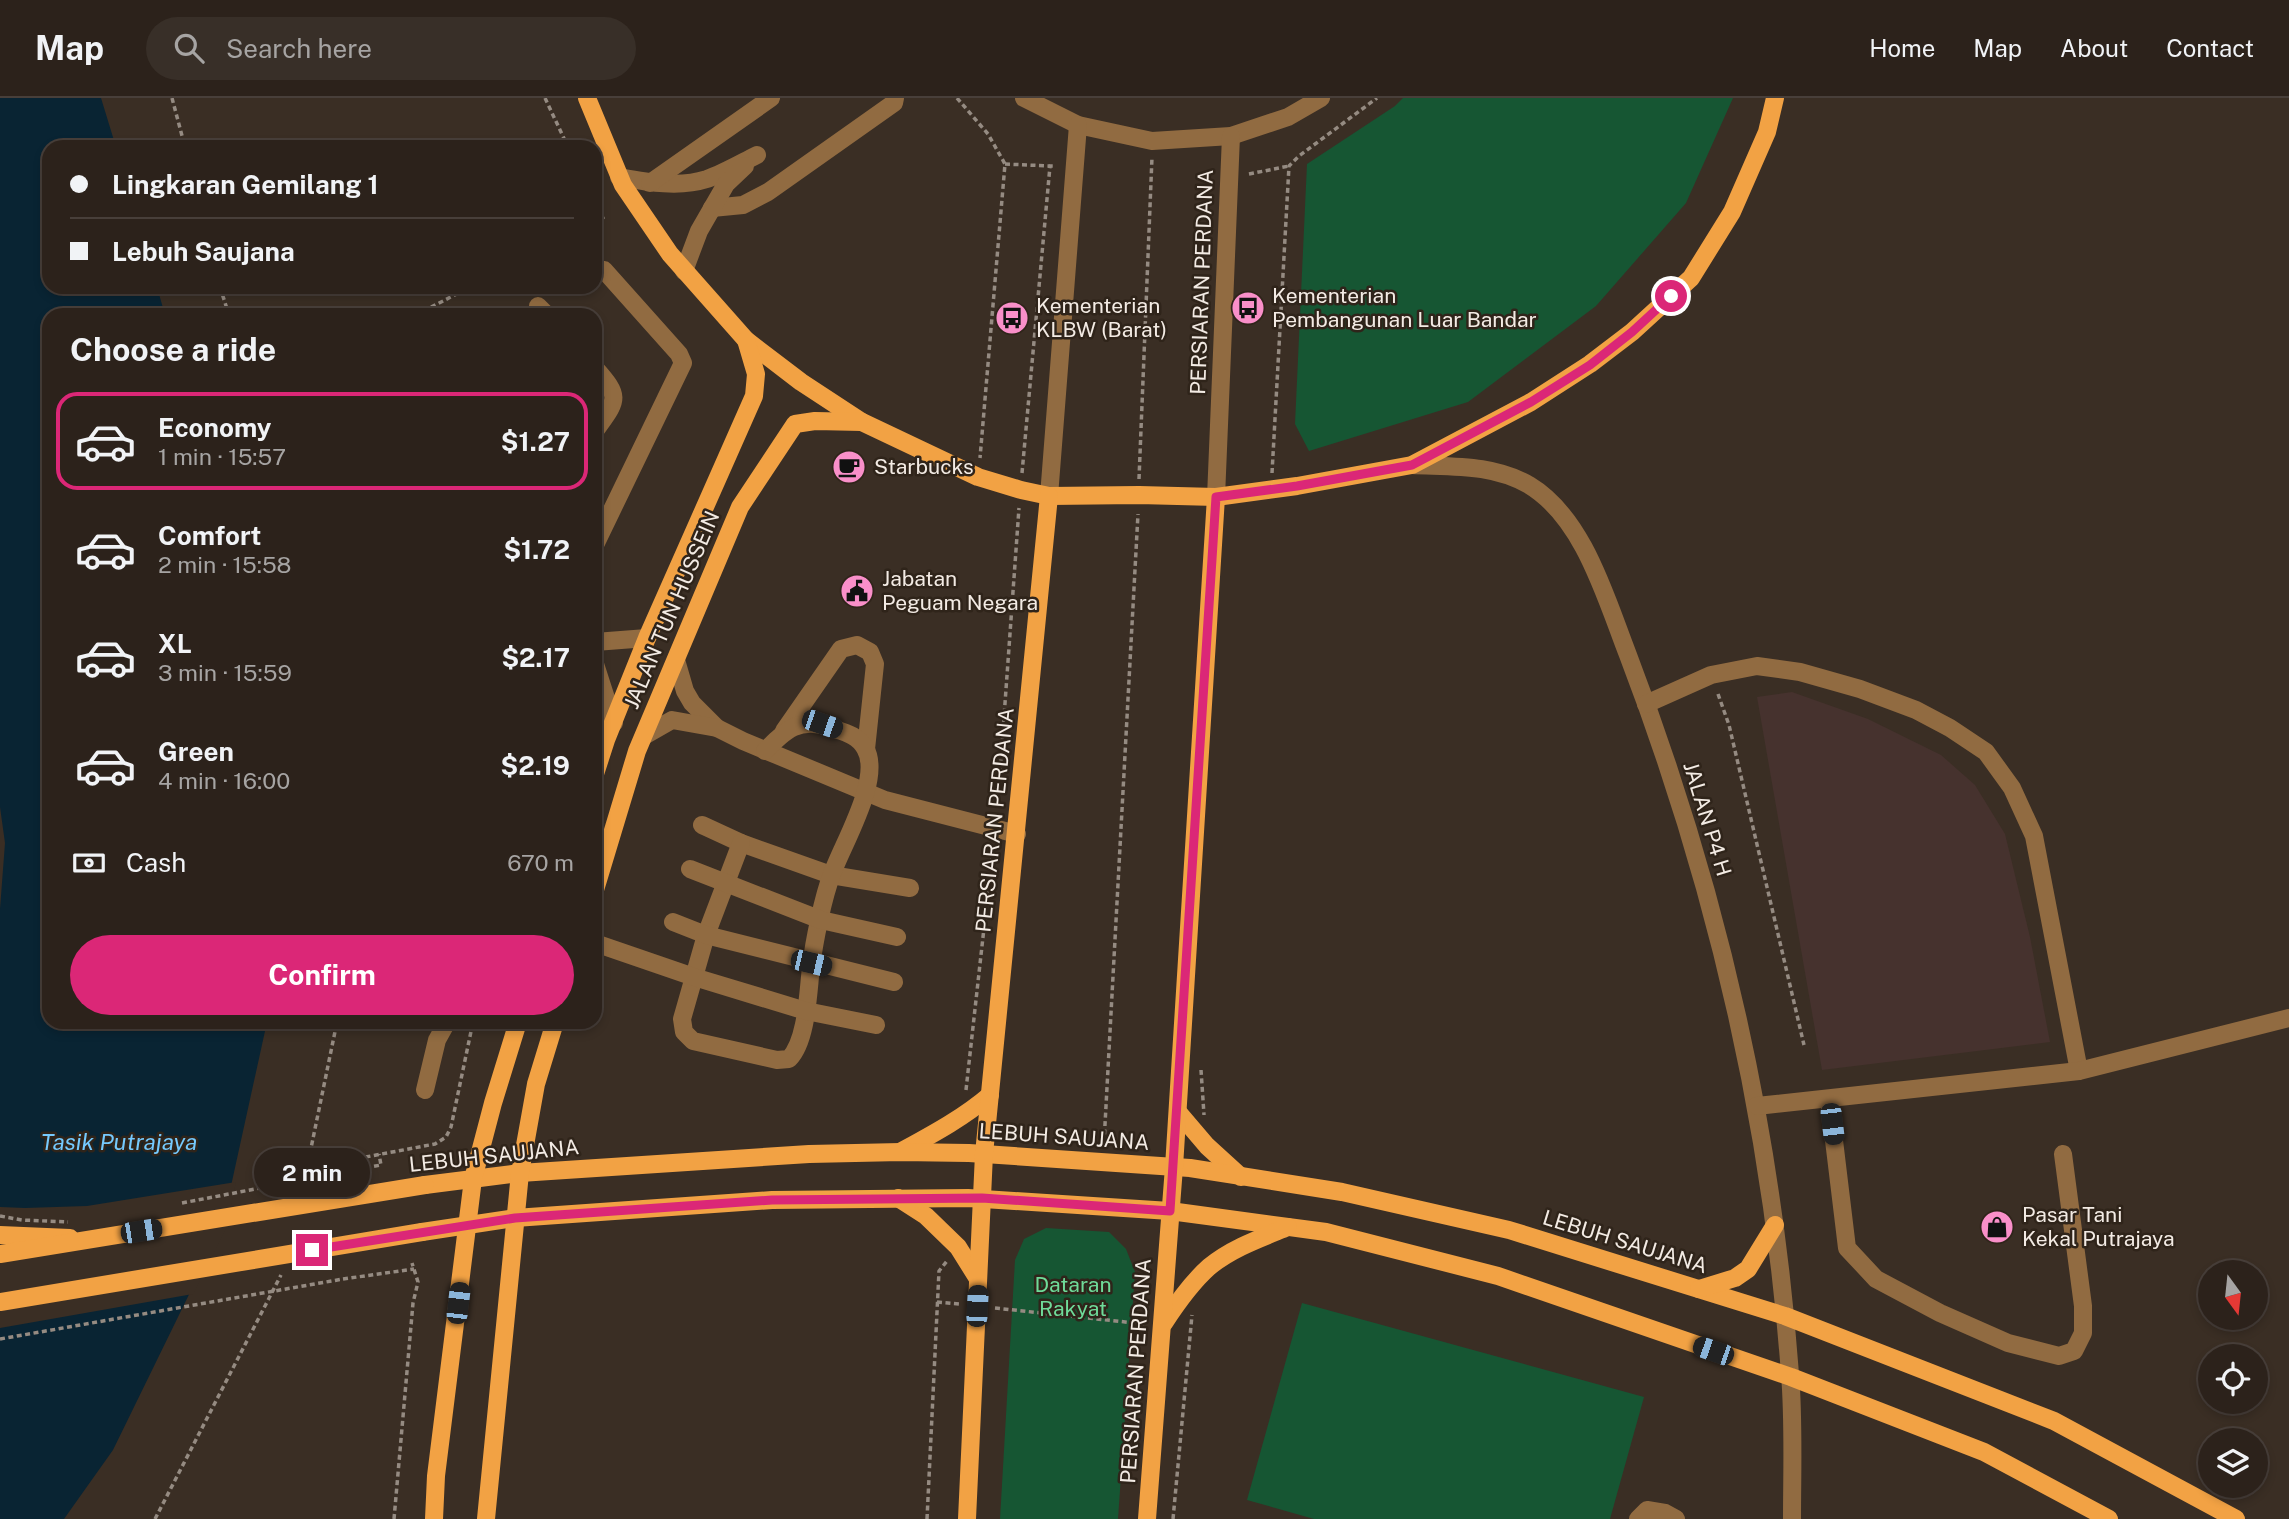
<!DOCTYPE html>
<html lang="en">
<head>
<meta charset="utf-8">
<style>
	:root { --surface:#2c221b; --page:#382f28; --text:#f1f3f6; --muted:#a6a4a3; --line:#483f3a; --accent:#db2777 }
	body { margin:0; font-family:"Public Sans",sans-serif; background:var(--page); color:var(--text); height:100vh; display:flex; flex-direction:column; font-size:26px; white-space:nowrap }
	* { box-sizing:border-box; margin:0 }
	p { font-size:23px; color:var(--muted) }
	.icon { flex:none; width:38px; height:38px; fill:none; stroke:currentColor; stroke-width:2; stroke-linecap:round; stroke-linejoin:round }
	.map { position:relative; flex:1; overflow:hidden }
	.side { position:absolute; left:42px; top:210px; width:560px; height:721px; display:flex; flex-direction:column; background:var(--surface); border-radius:21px; box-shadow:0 4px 10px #0003,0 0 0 2px var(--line) }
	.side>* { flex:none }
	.guide { position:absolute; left:42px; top:42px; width:560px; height:154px; border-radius:21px; box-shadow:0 4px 10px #0003,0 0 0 2px var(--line); display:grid; align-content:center; height:154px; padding:0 28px; background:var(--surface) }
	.needle { width:46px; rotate:165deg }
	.buttons { position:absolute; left:2198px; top:1162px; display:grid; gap:14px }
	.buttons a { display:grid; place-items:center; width:70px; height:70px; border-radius:50%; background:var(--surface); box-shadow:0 4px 10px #0003,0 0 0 2px var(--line); font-size:35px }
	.end { position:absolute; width:32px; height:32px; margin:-16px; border:9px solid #db2777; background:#fff; box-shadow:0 0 0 4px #fff }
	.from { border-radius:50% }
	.bubble { position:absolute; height:49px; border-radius:24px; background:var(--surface); box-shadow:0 4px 10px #0003,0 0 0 2px var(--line); font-size:23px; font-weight:700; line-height:49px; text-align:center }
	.car { position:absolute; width:21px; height:42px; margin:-21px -10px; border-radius:9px; box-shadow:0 0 5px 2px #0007; background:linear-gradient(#222 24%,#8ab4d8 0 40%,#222 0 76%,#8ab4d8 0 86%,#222 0) }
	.guide b { display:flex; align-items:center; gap:24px; height:66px; font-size:26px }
	.guide b+b { border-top:2px solid var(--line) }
	.guide i { width:18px; height:18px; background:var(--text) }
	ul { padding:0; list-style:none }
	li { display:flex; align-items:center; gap:21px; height:98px; margin:0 14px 10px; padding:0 14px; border:4px solid transparent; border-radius:21px }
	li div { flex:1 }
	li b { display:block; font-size:26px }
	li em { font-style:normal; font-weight:700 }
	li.on { border-color:var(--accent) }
	li>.icon { width:63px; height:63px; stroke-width:1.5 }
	h2 { padding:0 28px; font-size:32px; line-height:84px }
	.pay { display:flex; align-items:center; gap:18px; height:77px; padding:0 28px; font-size:26px }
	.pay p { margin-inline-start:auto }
	.button { display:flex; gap:14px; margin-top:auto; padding:14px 28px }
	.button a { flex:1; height:80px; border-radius:42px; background:var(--accent); color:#fff; font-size:28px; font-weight:700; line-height:80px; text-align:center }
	header { display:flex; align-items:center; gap:42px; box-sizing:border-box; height:98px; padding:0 35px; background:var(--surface); border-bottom:2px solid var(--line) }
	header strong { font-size:33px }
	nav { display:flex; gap:38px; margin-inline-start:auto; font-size:24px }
	.search { width:490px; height:63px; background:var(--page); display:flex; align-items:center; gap:18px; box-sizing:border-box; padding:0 24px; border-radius:38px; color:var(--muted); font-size:26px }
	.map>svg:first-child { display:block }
</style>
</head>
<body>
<header>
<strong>Map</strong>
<div class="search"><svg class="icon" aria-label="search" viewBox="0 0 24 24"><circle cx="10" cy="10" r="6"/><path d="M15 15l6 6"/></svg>Search here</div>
<nav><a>Home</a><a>Map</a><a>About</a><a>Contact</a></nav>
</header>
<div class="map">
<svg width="2289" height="1421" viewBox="0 0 2289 1421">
	<rect width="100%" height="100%" fill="#3a2e24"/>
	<!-- commercial -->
	<polygon fill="#46322e" points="1792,594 1868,621 1941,657 1975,687 2005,736 2030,839 2050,944 1822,972 1757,599"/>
	<!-- green -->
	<g fill="#165633">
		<polygon points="1403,0 1733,0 1686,105 1596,208 1468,304 1309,353 1295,326 1307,66 1395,8"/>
		<polygon points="1046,1130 1109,1134 1126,1151 1135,1174 1118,1421 1000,1421 1015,1162 1024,1141"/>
		<polygon points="1302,1205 1644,1299 1610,1421 1314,1421 1247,1402"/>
	</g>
	<!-- water -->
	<polygon fill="#092433" points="0,0 101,0 116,49 49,49 49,189 157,189 165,217 49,217 49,924 267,924 222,1129 113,1352 64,1421 0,1421 0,811 5,745 0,709"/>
	<!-- pier -->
	<polygon fill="#3a2e24" points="236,1084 226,1131 193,1196 0,1230 0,1109 25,1110 87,1108"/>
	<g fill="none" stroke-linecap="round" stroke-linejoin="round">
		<!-- path -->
		<g stroke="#958b82" stroke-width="3.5" stroke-dasharray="5 3.5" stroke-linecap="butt">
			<polyline points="172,0 185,49"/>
			<polyline points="545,0 568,49"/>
			<polyline points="957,0 988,36 1005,66 980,360"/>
			<polyline points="1005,66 1050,68"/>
			<polyline points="1249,76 1289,68"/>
			<polyline points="595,104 603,120 595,124"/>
			<polyline points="220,189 229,217"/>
			<polyline points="416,217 470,189"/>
			<polyline points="1022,375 1050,68 1055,68"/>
			<polyline points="1272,375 1289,68 1299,58 1377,0"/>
			<polyline points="1139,381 1152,59"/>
			<polyline points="1718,596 1729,627 1804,947"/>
			<polyline points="1000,675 1019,410"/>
			<polyline points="1201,972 1204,1017"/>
			<polyline points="966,992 993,749"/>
			<polyline points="1104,1045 1138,416"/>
			<polyline points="307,1070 435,1046 446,1039 451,1029 473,924"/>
			<polyline points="303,1089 337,924"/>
			<polyline points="343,1181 414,1171"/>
			<polyline points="937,1204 960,1206"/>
			<polyline points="995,1210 1144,1226"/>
			<polyline points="155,1421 281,1177"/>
			<polyline points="394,1421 413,1205 418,1184 412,1165"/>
			<polyline points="927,1421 939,1173 947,1163"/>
			<polyline points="1173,1421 1192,1217"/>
		</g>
		<!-- minor -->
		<g stroke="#916b41" stroke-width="18">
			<polyline points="1024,0 1078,27 1152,43 1231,38 1288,19 1321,0"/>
			<path d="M 619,79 C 647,84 679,90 707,81 C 724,75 741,65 757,57"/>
			<polyline points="650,85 771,0"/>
			<polyline points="712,110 743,107 768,94 894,5 895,0"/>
			<polyline points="684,173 699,133 726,86 745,68"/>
			<polyline points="538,208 547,217"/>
			<path d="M 595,270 C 622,300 617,302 595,333"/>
			<path d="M 1412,367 C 1453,369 1492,366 1529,387 C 1584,420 1606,501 1628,557 C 1716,787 1772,1030 1790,1276 C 1794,1324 1792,1373 1792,1421"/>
			<polyline points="1049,398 1078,27"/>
			<polyline points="1216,399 1231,38"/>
			<polyline points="595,447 683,265 679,256 604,172"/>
			<polyline points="595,544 647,540"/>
			<polyline points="676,562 685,593 692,605 717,630"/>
			<polyline points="595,566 614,625"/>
			<polyline points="1646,606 1711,577 1757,568 1800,574 1860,591 1916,612 1950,630 1986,654 2012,690 2034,738 2079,973"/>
			<polyline points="784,633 841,551 857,547 870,554 875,566 866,651"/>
			<polyline points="644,638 672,622 717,630 743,643 885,702 1017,736"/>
			<polyline points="702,727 741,745 831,777 910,790"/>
			<path d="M 741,745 L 706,837 L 682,921 L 684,934 L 693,943 L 777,962 L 789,961 C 807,943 808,894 811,869 C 814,844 823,799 832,776 C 843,745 883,680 865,650 C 857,636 843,634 829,629 C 799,619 785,632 765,653"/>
			<polyline points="690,771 821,822 897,839"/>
			<polyline points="673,824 706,837 894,884"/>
			<polyline points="595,845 694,879 806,913 876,927"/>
			<polyline points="425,992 437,942 447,924"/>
			<polyline points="1829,1001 1847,1150 1876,1181 1940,1215 2008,1245 2059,1258 2074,1253 2083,1235 2083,1208 2063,1056"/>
			<polyline points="1757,1008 2079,973 2289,920"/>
			<polyline points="1638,1421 1647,1412 1665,1415 1676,1421"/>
		</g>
		<!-- major -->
		<g stroke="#f2a244" stroke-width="18">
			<polyline points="587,0 623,87 670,156 746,242 801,284 862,324 978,379 1021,392 1049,398 1139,397 1216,399 1297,388 1412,367 1531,304 1590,266 1632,234 1691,180 1732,114 1767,34 1775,0"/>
			<polyline points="595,676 606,642 647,540 754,298 756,276 746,242"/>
			<polyline points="595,792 637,653 740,409 795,326 815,323 862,324"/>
			<polyline points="1178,1014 1207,1048 1241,1079"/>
			<path d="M 902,1053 C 933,1036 963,1020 990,997"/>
			<polyline points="425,1087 520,1075 809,1056 901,1054 969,1055 1190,1070 1342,1094 1509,1132 1785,1218 2054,1323 2236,1421"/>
			<polyline points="898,1100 926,1118 958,1149 978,1181"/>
			<polyline points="422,1134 515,1120 772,1102 968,1100 1170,1113 1326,1134 1498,1178 1791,1279 1984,1354 2109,1421"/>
			<polyline points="0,1137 70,1140"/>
			<polyline points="1699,1191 1735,1180 1748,1171 1775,1127"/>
			<path d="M 1164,1225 C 1177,1205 1191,1185 1209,1169 C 1232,1150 1261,1140 1288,1129"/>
			<polyline points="434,1421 436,1378 473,1081 493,1005 518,924"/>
			<polyline points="486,1421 520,1075 536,986 555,924"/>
			<polyline points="967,1421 984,1056 1049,398"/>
			<polyline points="1147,1421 1174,1069 1216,399"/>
		</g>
		<!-- path-bridge -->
		<g stroke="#958b82" stroke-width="3.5" stroke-dasharray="5 3.5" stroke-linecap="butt">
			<polyline points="182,1105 381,1067 379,1056"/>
			<polyline points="0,1118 22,1122 68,1124"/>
			<polyline points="0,1241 343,1181"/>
		</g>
		<!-- major-bridge -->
		<g stroke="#f2a244" stroke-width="18">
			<polyline points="0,1156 425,1087"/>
			<polyline points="0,1204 422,1134"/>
		</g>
	</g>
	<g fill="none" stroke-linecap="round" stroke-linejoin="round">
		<!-- route -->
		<polyline stroke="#db2777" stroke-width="9" points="312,1152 515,1120 772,1102 982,1100 1170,1113 1216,399 1297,388 1412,367 1531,304 1590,267 1632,234 1671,198"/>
	</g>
	<!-- icons -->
	<defs>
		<symbol id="bus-disc" viewBox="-11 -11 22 22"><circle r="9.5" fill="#f98fc9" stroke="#2f241a"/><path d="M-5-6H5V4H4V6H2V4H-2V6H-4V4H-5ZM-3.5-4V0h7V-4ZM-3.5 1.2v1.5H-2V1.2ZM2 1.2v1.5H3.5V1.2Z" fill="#111"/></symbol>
		<symbol id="cafe-disc" viewBox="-11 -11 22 22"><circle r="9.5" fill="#f98fc9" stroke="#2f241a"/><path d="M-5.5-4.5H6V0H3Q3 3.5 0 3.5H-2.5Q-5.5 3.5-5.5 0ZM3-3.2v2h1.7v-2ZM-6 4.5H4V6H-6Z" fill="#111"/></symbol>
		<symbol id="civic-disc" viewBox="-11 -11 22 22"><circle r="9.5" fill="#f98fc9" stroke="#2f241a"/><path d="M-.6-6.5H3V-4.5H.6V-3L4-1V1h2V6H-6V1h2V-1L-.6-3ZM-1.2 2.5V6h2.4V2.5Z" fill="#111"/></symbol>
		<symbol id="shop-disc" viewBox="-11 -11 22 22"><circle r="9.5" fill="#f98fc9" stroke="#2f241a"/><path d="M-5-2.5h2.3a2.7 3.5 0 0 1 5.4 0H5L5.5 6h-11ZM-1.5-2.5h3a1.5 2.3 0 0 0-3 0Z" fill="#111"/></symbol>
	</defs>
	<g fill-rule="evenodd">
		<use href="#bus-disc" x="1229" y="191" width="38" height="38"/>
		<use href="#bus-disc" x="993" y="201" width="38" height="38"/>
		<use href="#cafe-disc" x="830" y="350" width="38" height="38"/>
		<use href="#civic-disc" x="838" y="474" width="38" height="38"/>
		<use href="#shop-disc" x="1978" y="1110" width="38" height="38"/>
	</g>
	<g text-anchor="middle" stroke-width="5" stroke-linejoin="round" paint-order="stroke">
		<!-- street labels -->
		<g font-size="21" fill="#f3ebe4" stroke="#2f241a">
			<text transform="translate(1202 184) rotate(-88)" y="7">PERSIARAN PERDANA</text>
			<text transform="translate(672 512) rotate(-67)" y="7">JALAN TUN HUSSEIN</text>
			<text transform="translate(1707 721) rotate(73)" y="7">JALAN P4 H</text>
			<text transform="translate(995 722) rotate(-84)" y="7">PERSIARAN PERDANA</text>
			<text transform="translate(1064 1039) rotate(4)" y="7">LEBUH SAUJANA</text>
			<text transform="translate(494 1058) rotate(-6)" y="7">LEBUH SAUJANA</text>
			<text transform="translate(1625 1144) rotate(17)" y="7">LEBUH SAUJANA</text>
			<text transform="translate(1136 1273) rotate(-86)" y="7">PERSIARAN PERDANA</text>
		</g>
		<!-- poi labels -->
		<g font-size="21" fill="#f3ebe4" stroke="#2f241a" text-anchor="start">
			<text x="1272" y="205">Kementerian<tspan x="1272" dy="24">Pembangunan Luar Bandar</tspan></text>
			<text x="1036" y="215">Kementerian<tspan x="1036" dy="24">KLBW (Barat)</tspan></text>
			<text x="874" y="376">Starbucks</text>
			<text x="882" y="488">Jabatan<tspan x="882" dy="24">Peguam Negara</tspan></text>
			<text x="2022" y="1124">Pasar Tani<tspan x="2022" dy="24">Kekal Putrajaya</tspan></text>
		</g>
		<!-- park labels -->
		<g font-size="21" fill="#6fdb99" stroke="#2f241a">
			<text x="1073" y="1194">Dataran<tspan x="1073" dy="24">Rakyat</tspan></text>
		</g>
		<!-- water labels -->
		<g font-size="23" font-style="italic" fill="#75cafe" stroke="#2f241a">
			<text x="119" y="1052">Tasik Putrajaya</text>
		</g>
	</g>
</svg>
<div class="buttons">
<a><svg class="needle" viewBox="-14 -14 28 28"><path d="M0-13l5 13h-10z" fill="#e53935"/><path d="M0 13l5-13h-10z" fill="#a6a4a3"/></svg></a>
<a><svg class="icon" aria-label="locate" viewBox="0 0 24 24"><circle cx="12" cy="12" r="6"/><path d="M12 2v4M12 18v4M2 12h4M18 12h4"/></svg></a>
<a><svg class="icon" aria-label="layers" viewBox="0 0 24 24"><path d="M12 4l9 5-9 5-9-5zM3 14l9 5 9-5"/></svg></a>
</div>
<i class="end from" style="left:1671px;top:198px"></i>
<i class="end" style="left:312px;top:1152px"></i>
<div class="bubble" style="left:254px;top:1050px;width:116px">2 min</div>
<i class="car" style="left:822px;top:626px;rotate:109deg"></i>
<i class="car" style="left:811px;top:865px;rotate:103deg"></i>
<i class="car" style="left:1832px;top:1026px;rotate:173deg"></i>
<i class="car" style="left:141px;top:1133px;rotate:81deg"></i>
<i class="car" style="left:458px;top:1205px;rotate:7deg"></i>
<i class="car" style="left:977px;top:1208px;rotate:3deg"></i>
<i class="car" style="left:1713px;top:1253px;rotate:289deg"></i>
<div class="guide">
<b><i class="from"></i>Lingkaran Gemilang 1</b>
<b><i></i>Lebuh Saujana</b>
</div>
<section class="side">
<h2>Choose a ride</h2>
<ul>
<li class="on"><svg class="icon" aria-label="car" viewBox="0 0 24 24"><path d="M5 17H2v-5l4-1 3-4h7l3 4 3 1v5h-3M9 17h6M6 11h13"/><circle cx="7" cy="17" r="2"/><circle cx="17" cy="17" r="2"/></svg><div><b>Economy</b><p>1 min · 15:57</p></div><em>$1.27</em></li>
<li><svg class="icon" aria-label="car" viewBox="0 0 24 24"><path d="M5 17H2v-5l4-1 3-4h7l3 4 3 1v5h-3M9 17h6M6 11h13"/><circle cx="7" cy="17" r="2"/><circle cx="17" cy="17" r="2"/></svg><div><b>Comfort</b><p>2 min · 15:58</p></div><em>$1.72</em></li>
<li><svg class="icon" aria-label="car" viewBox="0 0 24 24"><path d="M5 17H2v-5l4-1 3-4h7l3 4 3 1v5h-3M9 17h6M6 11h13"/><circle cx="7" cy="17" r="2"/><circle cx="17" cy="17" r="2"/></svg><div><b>XL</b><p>3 min · 15:59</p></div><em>$2.17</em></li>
<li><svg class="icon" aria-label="car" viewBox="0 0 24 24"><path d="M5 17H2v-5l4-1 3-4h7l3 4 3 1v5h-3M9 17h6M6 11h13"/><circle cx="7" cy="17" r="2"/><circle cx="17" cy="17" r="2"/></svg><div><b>Green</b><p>4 min · 16:00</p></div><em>$2.19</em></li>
</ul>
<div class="pay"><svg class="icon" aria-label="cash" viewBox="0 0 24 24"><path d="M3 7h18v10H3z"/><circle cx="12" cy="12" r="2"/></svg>Cash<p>670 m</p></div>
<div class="button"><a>Confirm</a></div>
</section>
</div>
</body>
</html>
